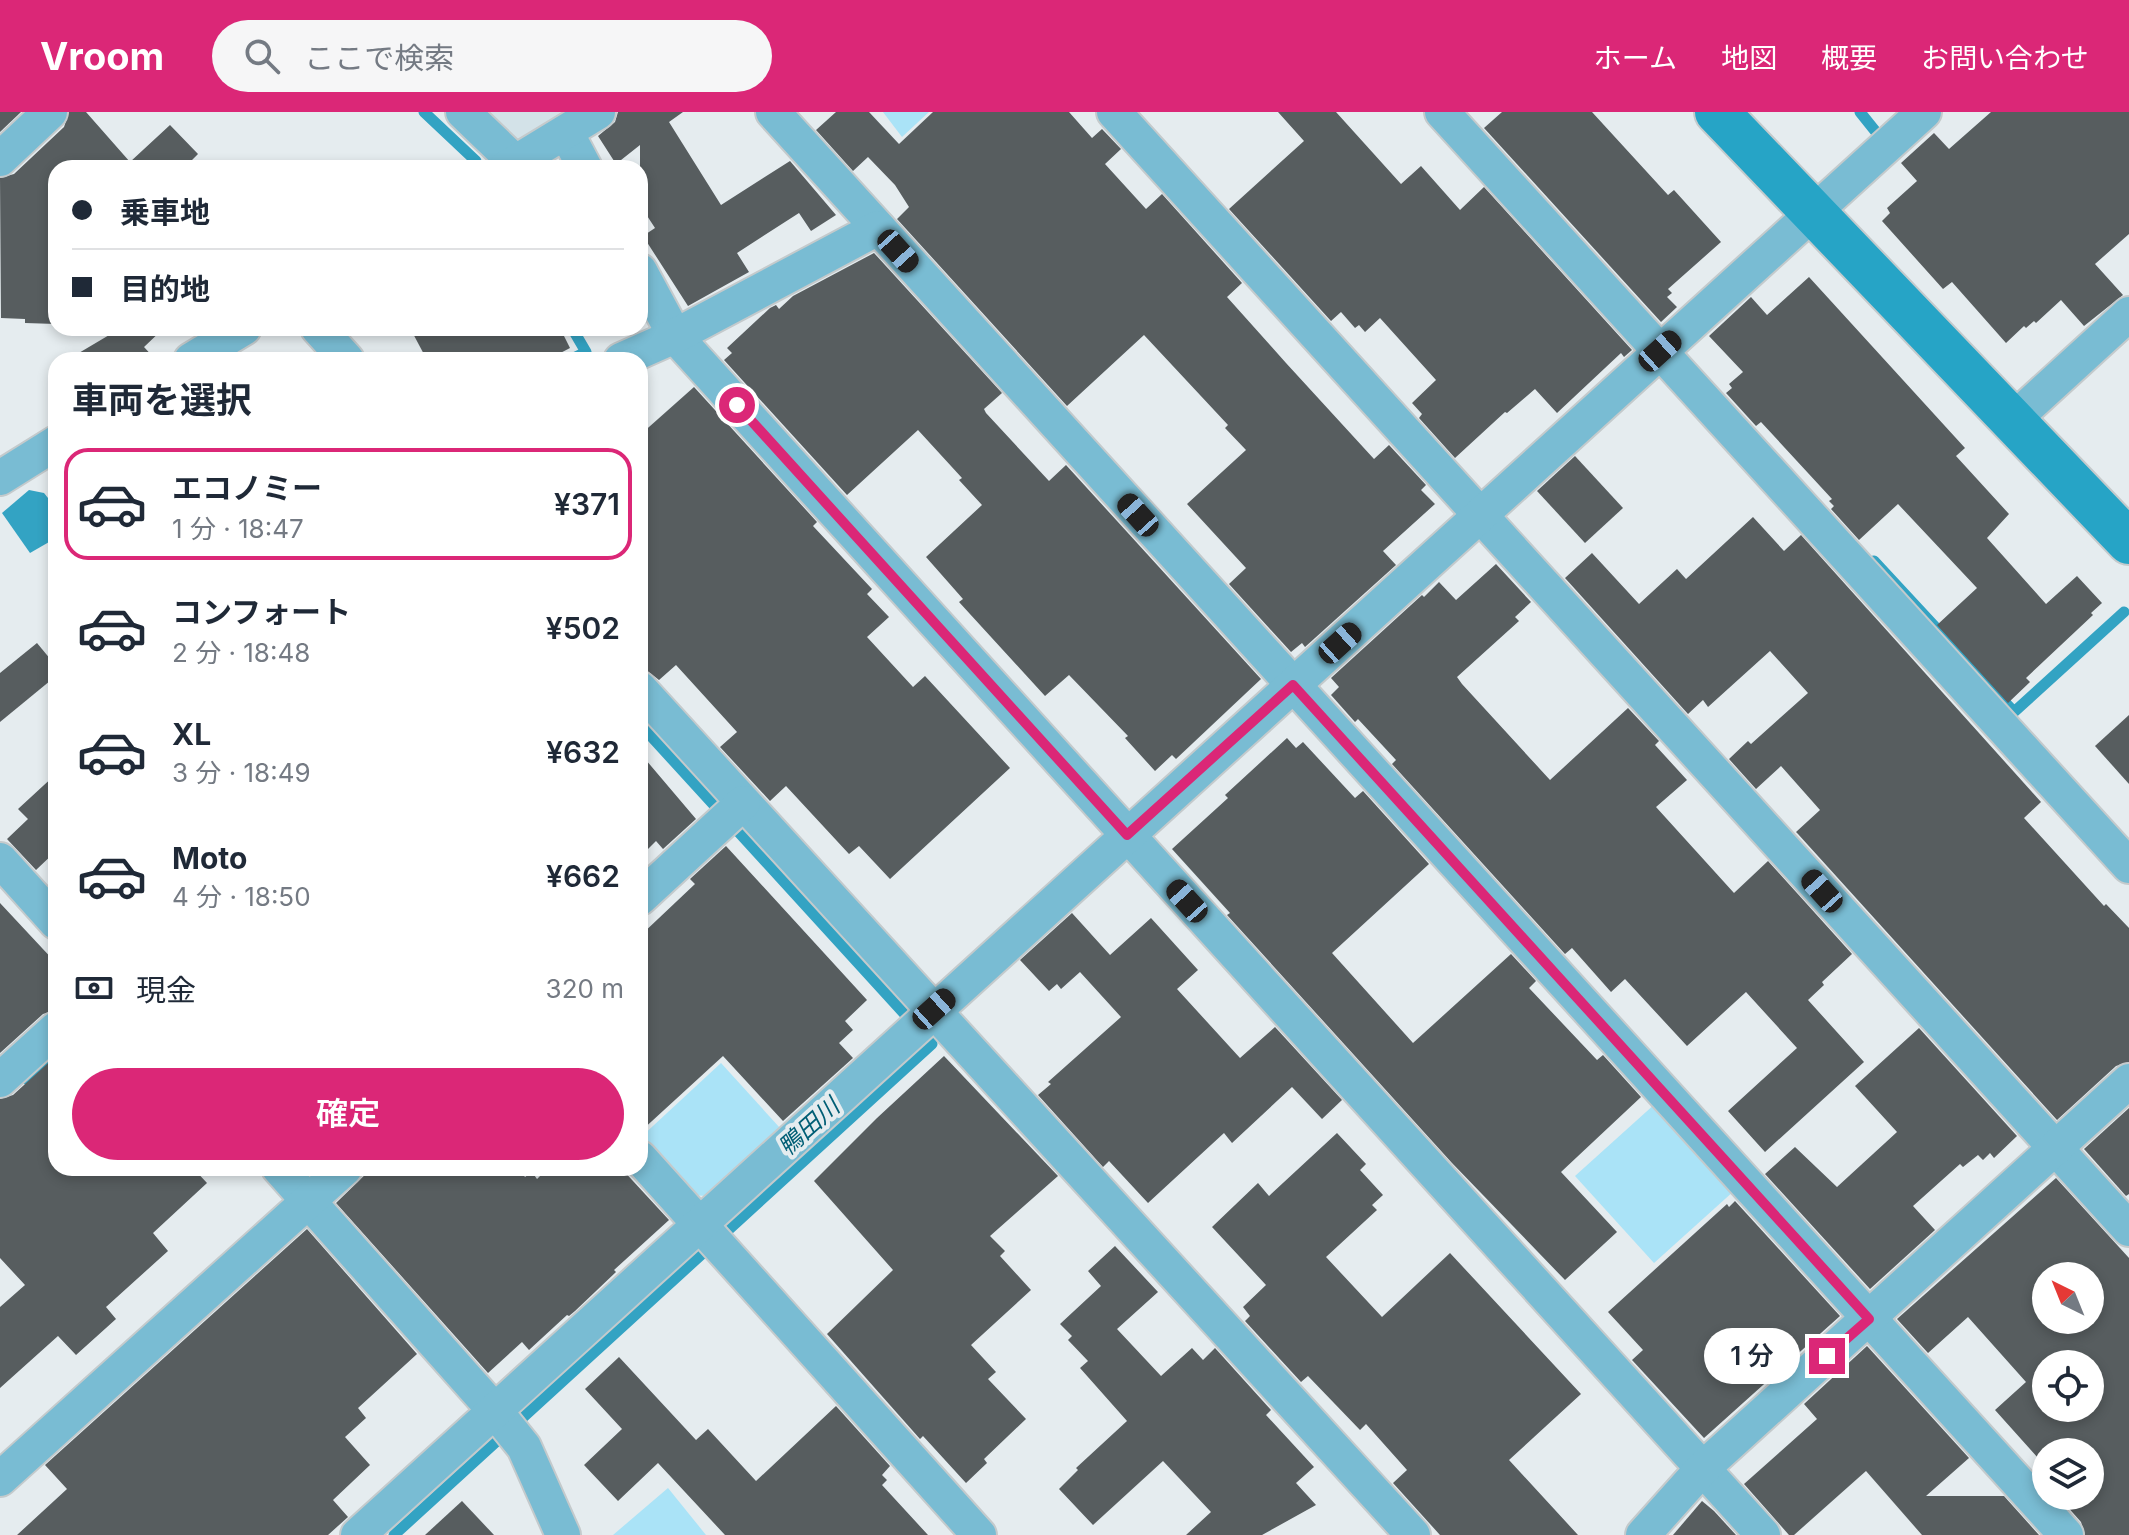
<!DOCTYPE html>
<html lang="ja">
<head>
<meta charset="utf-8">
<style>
	:root { --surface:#fff; --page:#f6f6f7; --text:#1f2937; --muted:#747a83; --line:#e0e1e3; --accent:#db2777 }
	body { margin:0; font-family:Inter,"Noto Sans JP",sans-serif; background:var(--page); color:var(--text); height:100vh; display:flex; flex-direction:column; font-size:30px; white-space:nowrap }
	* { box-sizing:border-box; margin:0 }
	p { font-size:26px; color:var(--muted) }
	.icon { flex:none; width:44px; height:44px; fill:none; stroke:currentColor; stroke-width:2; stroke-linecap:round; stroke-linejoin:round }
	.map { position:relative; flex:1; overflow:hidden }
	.sheet { position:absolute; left:48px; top:240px; width:600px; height:824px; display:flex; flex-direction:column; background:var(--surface); border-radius:24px; box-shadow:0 4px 12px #0003 }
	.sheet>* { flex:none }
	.guide { position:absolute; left:48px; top:48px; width:600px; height:176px; border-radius:24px; box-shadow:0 4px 12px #0003; display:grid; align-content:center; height:176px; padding:0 24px; background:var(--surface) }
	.needle { width:52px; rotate:317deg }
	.buttons { position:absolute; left:2032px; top:1150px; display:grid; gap:16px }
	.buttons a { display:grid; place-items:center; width:72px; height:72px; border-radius:50%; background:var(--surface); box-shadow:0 4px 12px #0003; font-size:40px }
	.end { position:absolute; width:36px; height:36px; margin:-18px; border:10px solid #db2777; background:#fff; box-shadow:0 0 0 4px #fff }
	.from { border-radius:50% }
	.bubble { position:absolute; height:56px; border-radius:28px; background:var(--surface); box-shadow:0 4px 12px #0003; font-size:26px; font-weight:600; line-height:56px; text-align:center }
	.car { position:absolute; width:24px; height:48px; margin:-24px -12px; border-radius:10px; box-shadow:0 0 6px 2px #0007; background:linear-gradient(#222 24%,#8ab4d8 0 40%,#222 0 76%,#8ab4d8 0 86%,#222 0) }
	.guide b { display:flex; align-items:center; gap:28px; height:76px; font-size:30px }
	.guide b+b { border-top:2px solid var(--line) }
	.guide i { width:20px; height:20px; background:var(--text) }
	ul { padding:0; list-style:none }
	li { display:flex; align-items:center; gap:24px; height:112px; margin:0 16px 12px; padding:0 8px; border:4px solid transparent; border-radius:24px }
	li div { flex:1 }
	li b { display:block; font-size:30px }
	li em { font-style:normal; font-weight:600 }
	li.current { border-color:var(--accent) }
	li>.icon { width:72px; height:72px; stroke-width:1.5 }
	h2 { padding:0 24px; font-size:36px; line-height:96px }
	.pay { display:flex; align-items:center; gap:20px; height:88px; padding:0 24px; font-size:30px }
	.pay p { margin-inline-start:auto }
	.action { display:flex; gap:16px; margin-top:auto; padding:16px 24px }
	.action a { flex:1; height:92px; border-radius:48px; background:var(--accent); color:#fff; font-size:32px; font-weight:600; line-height:92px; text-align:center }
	header { display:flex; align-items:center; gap:48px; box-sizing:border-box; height:112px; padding:0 40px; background:var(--accent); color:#fff }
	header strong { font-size:38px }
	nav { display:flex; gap:44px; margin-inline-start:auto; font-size:28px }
	.search { width:560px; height:72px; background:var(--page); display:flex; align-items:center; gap:20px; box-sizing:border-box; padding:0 28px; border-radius:44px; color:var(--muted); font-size:30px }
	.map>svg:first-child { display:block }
</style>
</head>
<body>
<header>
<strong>Vroom</strong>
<div class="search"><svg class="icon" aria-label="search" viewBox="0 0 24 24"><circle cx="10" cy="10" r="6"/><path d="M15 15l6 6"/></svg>ここで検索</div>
<nav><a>ホーム</a><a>地図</a><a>概要</a><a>お問い合わせ</a></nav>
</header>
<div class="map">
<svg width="2129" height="1423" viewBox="0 0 2129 1423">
	<rect width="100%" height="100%" fill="#e5ecef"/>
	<!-- built -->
	<polygon fill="#d3e2e8" points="486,0 572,0 515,31"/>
	<!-- green -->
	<g fill="#aae3f7">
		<polygon points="883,0 929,0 902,25"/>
		<polygon points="721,951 780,1016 706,1084 692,1083 640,1026"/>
		<polygon points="1656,991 1735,1078 1654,1151 1575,1064"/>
		<polygon points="668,1376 706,1423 613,1423"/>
	</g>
	<!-- water -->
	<polygon fill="#33a3c3" points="29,378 44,381 56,396 56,426 30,441 2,401"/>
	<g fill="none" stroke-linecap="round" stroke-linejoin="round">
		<!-- stream -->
		<g stroke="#33a3c3" stroke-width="11">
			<polyline points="424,0 476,49"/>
			<polyline points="1860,0 1876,20"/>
			<polyline points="570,248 586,240 572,216"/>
			<polyline points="1874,449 2014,600 2124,500"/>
			<polyline points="26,967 56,940"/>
			<polyline points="394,1423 932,932 640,612"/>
		</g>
	</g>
	<!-- building -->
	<g fill="#575d5f" fill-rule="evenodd">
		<polygon points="0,0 21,0 0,20"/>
		<polygon points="69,0 86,0 130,50 170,13 198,42 184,56 56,56 56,212 25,211 25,207 1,206 0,66 14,62 64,15"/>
		<polygon points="618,0 683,0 669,10 721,93 790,49 836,103 811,119 799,101 737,141 749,160 688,194 643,124 655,116 640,93 640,33 616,52 598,24 615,10"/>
		<polygon points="836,0 869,0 899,32 933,0 1069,0 1092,26 1102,17 1121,37 1105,52 1146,97 1162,82 1242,171 1227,185 1286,251 1374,347 1389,333 1426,373 1421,378 1435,392 1383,439 1396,453 1305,535 1302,531 1291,540 1229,472 1246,456 1187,392 1246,338 1225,316 1228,313 1144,223 1067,294 897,107 909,95 895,73 868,45 853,59 816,18"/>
		<polygon points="1278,0 1336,0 1401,72 1421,54 1460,98 1484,75 1632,238 1624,245 1621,241 1557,301 1535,277 1507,301 1505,300 1455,346 1419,306 1422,302 1412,291 1436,268 1380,206 1365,220 1359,213 1355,216 1341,200 1331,209 1229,97 1304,29"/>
		<polygon points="1502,0 1592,0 1668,83 1674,78 1721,130 1668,177 1672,181 1667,185 1677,195 1661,210 1484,16"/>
		<polygon points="1991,0 2129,0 2129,122 2095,152 2123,183 2084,214 2061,188 2036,211 2034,209 2026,216 2024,214 2006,231 1952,170 1943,177 1882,109 1890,101 1887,96 1917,69 1901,51 1934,21 1949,37"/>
		<polygon points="874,141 1002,281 984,297 986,301 1049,369 1066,353 1261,567 1176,647 1172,643 1155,659 1125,626 1128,624 1069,563 1045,584 959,490 963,487 926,445 982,393 959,368 962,366 918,318 847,383 724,248 732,241 727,236 770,196 776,193 779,197 793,184"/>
		<polygon points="1809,165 1965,336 1956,344 2009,402 1987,426 2046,492 2077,464 2102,491 2091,501 2093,503 2026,566 2030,570 2008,591 1937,513 1977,476 1898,392 1859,428 1831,397 1834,394 1829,389 1832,387 1761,310 1756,314 1726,281 1732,276 1729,272 1743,260 1709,224 1751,185 1767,203"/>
		<polygon points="121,216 164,216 144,235 156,248 67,248"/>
		<polygon points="410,216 560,216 570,236 547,248 427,248"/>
		<polygon points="694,275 817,410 813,414 872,477 867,482 889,505 867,525 913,575 925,564 1010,656 890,767 859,734 849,742 786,674 770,689 720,635 737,620 676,553 659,568 640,553 640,323"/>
		<polygon points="1575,344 1623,396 1585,431 1537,379"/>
		<polygon points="1753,405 1784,439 1801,423 2041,690 2024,706 2104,794 2106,792 2129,816 2129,950 2116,954 2057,1008 1798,722 1796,720 1820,698 1781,654 1756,677 1729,647 1748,629 1751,632 1808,581 1770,539 1708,595 1703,588 1688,602 1565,466 1592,441 1639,492 1677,457 1686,467"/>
		<polygon points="1496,452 1531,490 1515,505 1519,509 1457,565 1462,572 1550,668 1628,596 1659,629 1655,633 1687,668 1656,695 1734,781 1768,749 1852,842 1822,870 1824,873 1808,888 1864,950 1765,1040 1728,999 1797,936 1746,880 1687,934 1625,867 1611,880 1572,836 1565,842 1392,652 1396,648 1358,607 1355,610 1331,583 1339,575 1331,566 1422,483 1424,485 1439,470 1456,488"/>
		<polygon points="37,531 56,554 56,564 0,610 0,561"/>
		<polygon points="2129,603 2129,672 2095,634"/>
		<polygon points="1287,626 1296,636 1303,630 1355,686 1363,679 1429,752 1332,841 1413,931 1511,842 1536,869 1529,876 1597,948 1603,943 1641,985 1561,1060 1617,1120 1565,1168 1452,1051 1227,803 1230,801 1172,737 1228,686 1225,683"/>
		<polygon points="640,641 696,707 663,737 656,729 640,745"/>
		<polygon points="56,662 56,739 36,758 7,727 28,707 18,697"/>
		<polygon points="726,734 867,888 845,909 853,918 839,931 853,946 783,1009 723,944 640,1020 640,824 695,772 690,767"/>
		<polygon points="0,791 56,851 56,898 43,902 0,941"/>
		<polygon points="1072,801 1110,843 1151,806 1198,858 1177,877 1240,946 1275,915 1342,988 1322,1007 1292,975 1232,1031 1224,1021 1148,1091 1109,1049 1103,1055 1038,983 1051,972 1048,970 1121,905 1080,860 1061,877 1057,872 1049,879 1020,848"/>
		<polygon points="1919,916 2017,1024 1994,1046 1990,1041 1983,1048 1978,1043 1963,1055 1960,1052 1913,1094 1935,1118 1870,1177 1765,1062 1795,1035 1837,1075 1897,1020 1855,974"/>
		<polygon points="56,944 56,1056 193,1056 207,1071 153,1121 168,1139 106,1195 116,1207 76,1243 58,1224 0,1276 0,1195 25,1173 0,1146 0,987 13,983"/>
		<polygon points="944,944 1058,1064 990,1124 1005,1139 1000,1144 1031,1178 971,1233 996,1260 988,1267 1026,1307 984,1347 987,1351 966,1371 923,1324 920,1327 827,1222 893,1158 814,1069 877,1006"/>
		<polygon points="2129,996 2129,1082 2126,1084 2084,1037"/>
		<polygon points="1337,1021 1366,1052 1360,1058 1383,1083 1372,1093 1377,1098 1326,1145 1382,1205 1450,1141 1581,1282 1509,1348 1578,1423 1440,1423 1393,1371 1407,1358 1366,1312 1360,1318 1308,1264 1301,1270 1245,1209 1250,1204 1243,1195 1266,1173 1212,1115 1258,1071 1269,1084"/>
		<polygon points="372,1056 518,1056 525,1065 532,1060 537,1067 548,1056 621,1056 669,1108 614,1158 616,1160 575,1199 569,1204 567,1203 529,1238 522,1230 488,1261 336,1091"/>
		<path d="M 2056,1066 L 2129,1146 L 2129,1423 L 2085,1423 L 2081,1410 L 2058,1384 L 2090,1384 L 2090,1340 L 2046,1340 L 2046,1355 L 1995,1298 L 2026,1270 L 1968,1205 L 1928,1241 L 1897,1207 ZM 2046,1164 L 2090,1164 L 2090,1208 L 2046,1208 ZM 2046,1252 L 2090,1252 L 2090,1296 L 2046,1296 Z"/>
		<polygon points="1735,1089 1840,1204 1704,1326 1632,1248 1643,1238 1608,1200 1727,1092 1729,1095"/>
		<polygon points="307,1117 417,1242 358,1296 366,1306 345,1325 370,1353 333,1388 348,1405 328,1423 17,1423 67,1377 45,1353"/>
		<polygon points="1115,1134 1158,1180 1117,1217 1161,1264 1192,1236 1203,1248 1215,1236 1271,1298 1266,1303 1314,1355 1296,1371 1316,1393 1262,1423 1186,1423 1211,1400 1163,1349 1093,1413 1059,1377 1078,1358 1076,1356 1127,1309 1080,1256 1088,1249 1068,1228 1072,1224 1060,1212 1101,1174 1088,1159"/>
		<polygon points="1867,1234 1969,1346 1926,1384 2004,1384 2039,1423 1922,1423 1866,1359 1794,1423 1789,1423 1744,1372 1817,1307 1804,1292"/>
		<polygon points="619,1245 696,1328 708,1317 756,1369 836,1294 890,1354 882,1363 887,1368 882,1373 928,1423 725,1423 658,1351 618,1389 584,1353 622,1317 585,1277"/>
		<polygon points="462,1389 494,1423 425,1423"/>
		<polygon points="1702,1389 1714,1399 1736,1423 1673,1423"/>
	</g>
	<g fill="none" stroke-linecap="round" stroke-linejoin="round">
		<defs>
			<g id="street">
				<polyline points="463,0 515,50"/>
				<polyline points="773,0 2066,1423"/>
				<polyline points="1114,0 2129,1117"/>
				<polyline points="1442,0 2129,754"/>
				<polyline points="566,20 585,56"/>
				<polyline points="0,47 50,0"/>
				<polyline points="506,56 598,0"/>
				<polyline points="640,159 675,224 1763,1423"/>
				<polyline points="318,216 347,248"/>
				<polyline points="191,248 244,216"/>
				<polyline points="621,248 675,224 878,116"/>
				<polyline points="2013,308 2129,202"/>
				<polyline points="0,366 56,331"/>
				<polyline points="640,577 1413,1423"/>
				<polyline points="0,748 56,810"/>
				<polyline points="640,786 743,691"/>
				<polyline points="0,968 56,917"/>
				<polyline points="640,1046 979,1423"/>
				<polyline points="279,1056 495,1299 524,1335 563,1423"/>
				<polyline points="0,1367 345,1056"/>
				<polyline points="358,1423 1924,0"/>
				<polyline points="1643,1423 1702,1357 2129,969"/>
			</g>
			<polyline id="secondary" points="1717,0 2129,430"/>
		</defs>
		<!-- street casing -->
		<use href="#street" stroke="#c4cacc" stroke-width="38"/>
		<!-- secondary casing -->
		<use href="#secondary" stroke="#c4cacc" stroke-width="48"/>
		<!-- street -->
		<use href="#street" stroke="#79bcd3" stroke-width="34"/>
		<!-- secondary -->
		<use href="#secondary" stroke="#26a4c6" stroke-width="44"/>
	</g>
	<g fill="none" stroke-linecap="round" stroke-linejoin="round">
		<!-- route -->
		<polyline stroke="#db2777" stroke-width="10" points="737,293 1127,723 1293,573 1869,1207 1827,1244"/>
	</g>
	<g text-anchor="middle" stroke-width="8" stroke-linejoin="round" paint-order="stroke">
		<!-- water labels -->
		<g font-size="24" font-style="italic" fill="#005e75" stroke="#e5ecef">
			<text transform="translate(809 1015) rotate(-42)" y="8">鴨田川</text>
		</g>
	</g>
</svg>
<div class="buttons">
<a><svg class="needle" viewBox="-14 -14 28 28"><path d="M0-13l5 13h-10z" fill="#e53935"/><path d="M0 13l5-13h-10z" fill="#747a83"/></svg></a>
<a><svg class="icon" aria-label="locate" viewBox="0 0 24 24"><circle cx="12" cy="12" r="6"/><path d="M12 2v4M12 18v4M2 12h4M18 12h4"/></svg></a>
<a><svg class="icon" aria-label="layers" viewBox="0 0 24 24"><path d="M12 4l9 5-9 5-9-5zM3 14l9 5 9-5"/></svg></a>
</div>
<i class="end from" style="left:737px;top:293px"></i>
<i class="end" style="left:1827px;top:1244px"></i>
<div class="bubble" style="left:1704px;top:1216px;width:96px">1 分</div>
<i class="car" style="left:898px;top:139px;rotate:138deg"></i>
<i class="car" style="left:1660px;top:239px;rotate:48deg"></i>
<i class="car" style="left:1138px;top:403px;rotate:318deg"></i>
<i class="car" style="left:1340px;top:531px;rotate:48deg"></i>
<i class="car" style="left:1822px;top:779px;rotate:318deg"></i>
<i class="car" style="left:1187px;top:789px;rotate:318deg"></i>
<i class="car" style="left:934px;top:897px;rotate:48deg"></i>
<div class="guide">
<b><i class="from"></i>乗車地</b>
<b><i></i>目的地</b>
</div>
<section class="sheet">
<h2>車両を選択</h2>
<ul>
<li class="current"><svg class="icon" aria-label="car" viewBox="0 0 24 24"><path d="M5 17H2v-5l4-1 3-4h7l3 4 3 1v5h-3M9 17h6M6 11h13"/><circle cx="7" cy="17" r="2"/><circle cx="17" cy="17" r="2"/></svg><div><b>エコノミー</b><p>1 分 · 18:47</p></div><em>¥371</em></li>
<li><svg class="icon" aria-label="car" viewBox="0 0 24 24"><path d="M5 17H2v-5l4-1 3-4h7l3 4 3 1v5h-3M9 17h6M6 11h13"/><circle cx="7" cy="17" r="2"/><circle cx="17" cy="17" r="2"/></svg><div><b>コンフォート</b><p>2 分 · 18:48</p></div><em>¥502</em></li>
<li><svg class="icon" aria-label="car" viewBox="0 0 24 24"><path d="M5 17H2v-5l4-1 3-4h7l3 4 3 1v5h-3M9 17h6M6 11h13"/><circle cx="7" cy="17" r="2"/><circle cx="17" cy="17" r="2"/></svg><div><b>XL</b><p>3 分 · 18:49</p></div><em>¥632</em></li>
<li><svg class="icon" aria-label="car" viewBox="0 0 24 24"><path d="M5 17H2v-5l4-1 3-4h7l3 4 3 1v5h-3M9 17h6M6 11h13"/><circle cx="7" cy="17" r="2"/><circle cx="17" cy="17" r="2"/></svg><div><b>Moto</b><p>4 分 · 18:50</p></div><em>¥662</em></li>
</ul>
<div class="pay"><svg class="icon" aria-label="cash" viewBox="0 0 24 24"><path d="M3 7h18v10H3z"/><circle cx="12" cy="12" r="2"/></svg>現金<p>320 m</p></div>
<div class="action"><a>確定</a></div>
</section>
</div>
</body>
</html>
